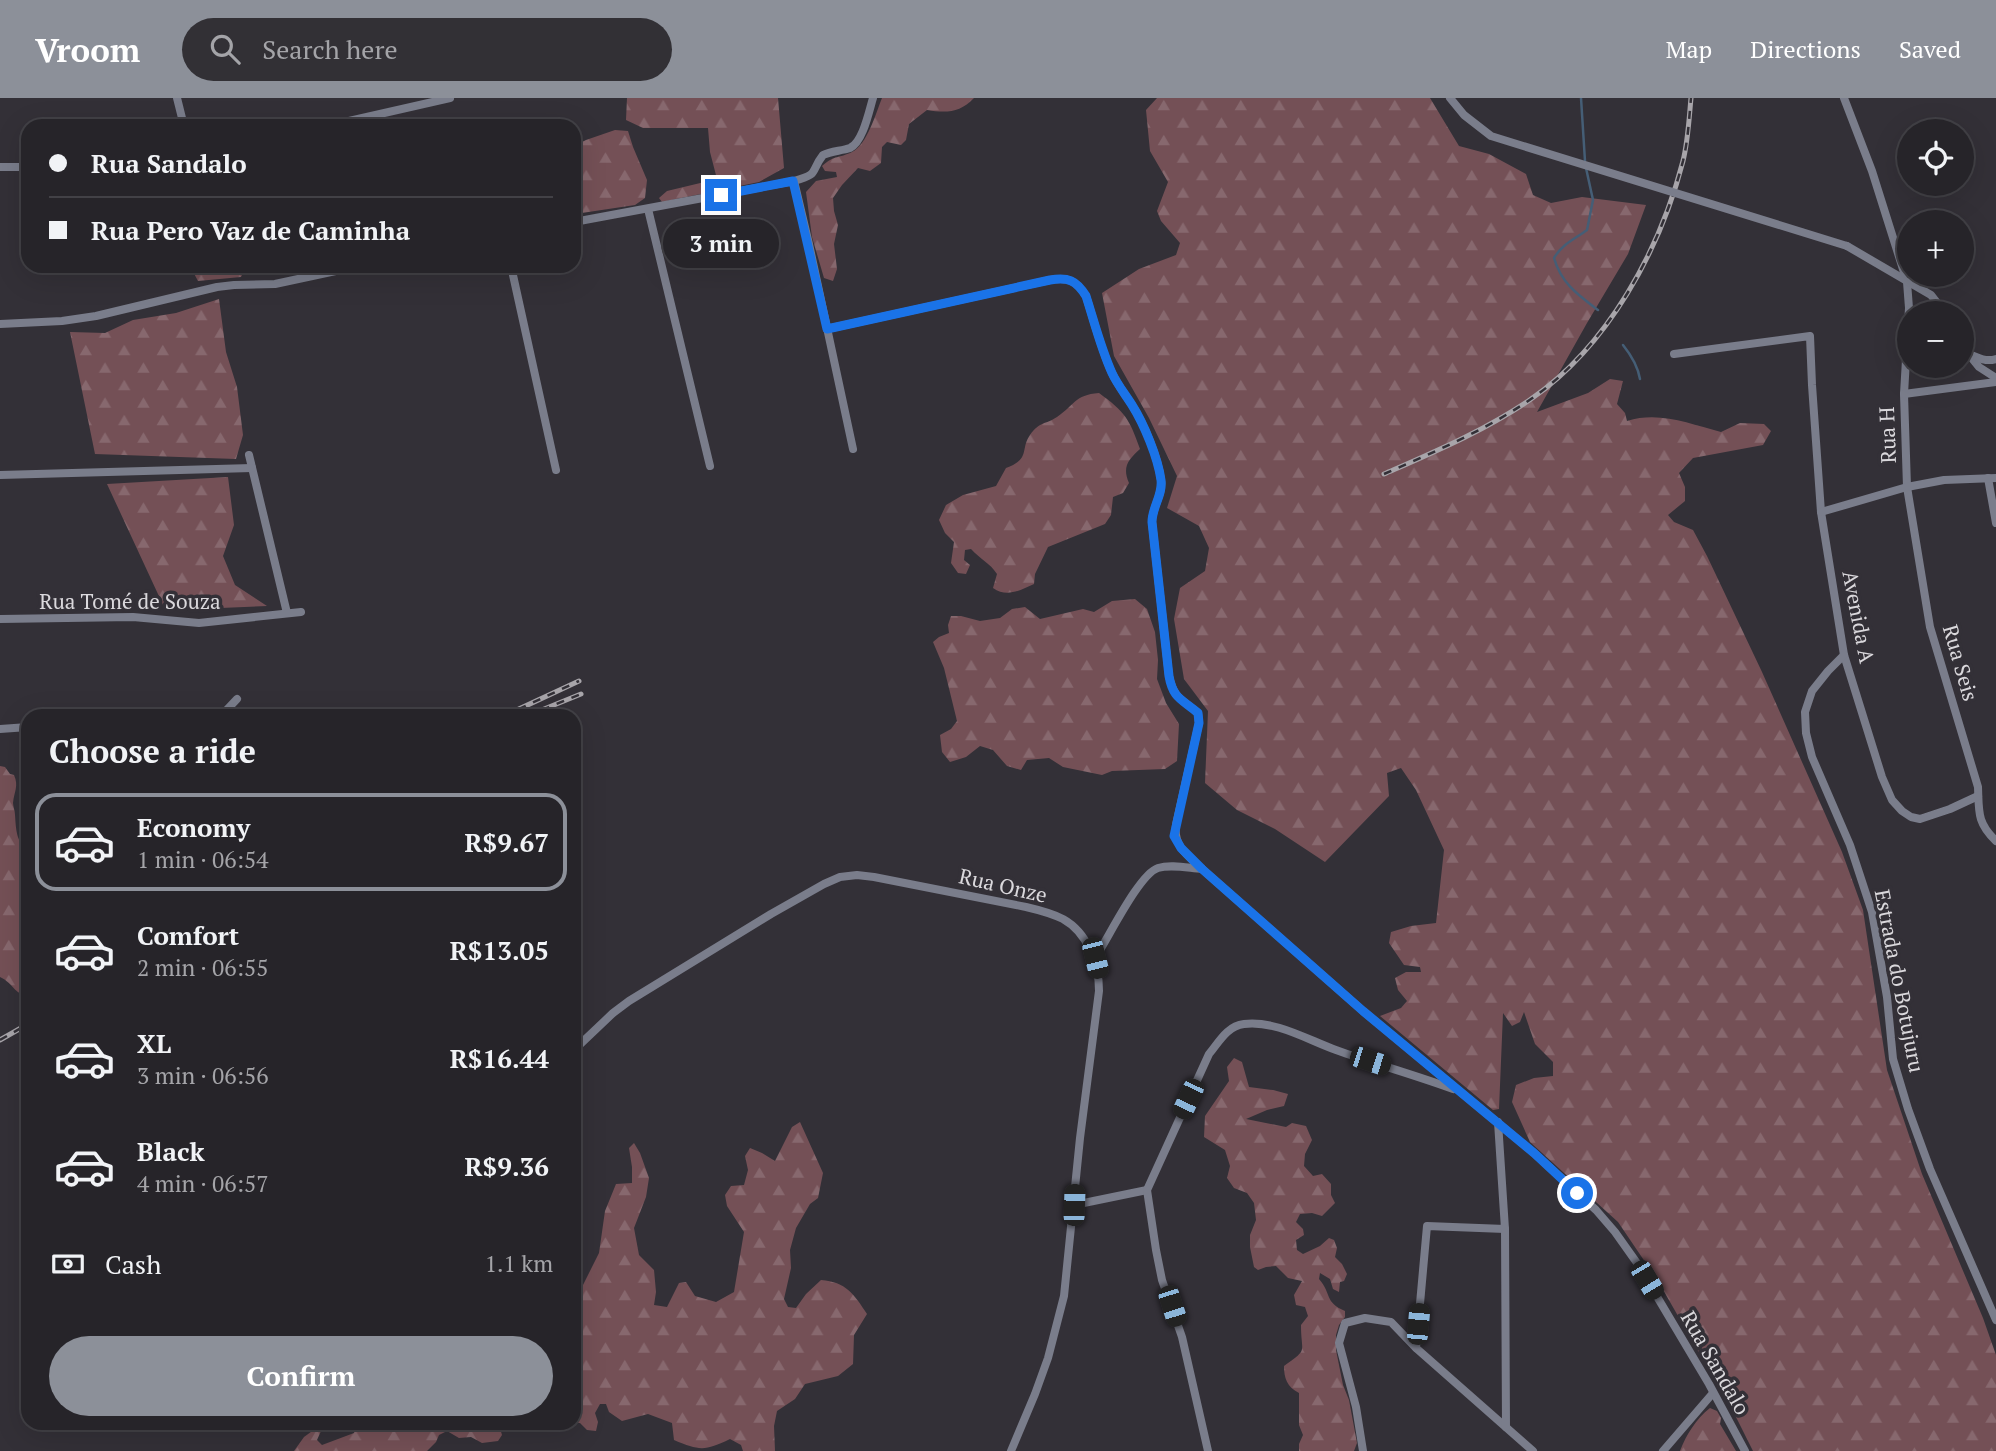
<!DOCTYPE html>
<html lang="en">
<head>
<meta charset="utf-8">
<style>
	:root { --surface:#262429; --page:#323035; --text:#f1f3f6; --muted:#a4a4a8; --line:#424146; --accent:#8c9099 }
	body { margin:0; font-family:"PT Serif",serif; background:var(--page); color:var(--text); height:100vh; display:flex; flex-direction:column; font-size:26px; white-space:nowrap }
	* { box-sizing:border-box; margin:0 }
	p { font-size:23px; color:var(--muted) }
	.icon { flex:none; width:38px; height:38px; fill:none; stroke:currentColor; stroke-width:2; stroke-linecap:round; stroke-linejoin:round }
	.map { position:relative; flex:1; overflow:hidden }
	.panel { position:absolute; left:21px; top:611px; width:560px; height:721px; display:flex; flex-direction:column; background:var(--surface); border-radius:21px; box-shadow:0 7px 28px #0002,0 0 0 2px var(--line) }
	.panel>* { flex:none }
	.banner { position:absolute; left:21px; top:21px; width:560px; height:154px; border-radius:21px; box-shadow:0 7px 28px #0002,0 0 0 2px var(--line); display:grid; align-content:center; height:154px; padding:0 28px; background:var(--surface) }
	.fabs { position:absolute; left:1897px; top:21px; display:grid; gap:14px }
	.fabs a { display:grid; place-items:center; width:77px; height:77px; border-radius:50%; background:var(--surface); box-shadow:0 7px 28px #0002,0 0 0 2px var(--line); font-size:35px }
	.end { position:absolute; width:32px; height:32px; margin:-16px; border:9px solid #1a73e8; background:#fff; box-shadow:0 0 0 4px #fff }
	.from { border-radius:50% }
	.bubble { position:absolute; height:49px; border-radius:24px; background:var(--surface); box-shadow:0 7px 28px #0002,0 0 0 2px var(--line); font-size:23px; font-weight:700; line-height:49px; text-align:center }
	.car { position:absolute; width:21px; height:42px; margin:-21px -10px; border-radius:9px; box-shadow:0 0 5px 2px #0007; background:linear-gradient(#222 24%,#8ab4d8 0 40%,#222 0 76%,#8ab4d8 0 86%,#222 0) }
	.banner b { display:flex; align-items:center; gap:24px; height:66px; font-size:26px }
	.banner b+b { border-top:2px solid var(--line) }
	.banner i { width:18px; height:18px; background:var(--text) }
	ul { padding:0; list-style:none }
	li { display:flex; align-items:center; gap:21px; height:98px; margin:0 14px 10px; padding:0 14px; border:4px solid transparent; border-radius:21px }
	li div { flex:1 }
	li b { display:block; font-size:26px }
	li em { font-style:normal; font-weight:700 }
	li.on { border-color:var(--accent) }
	li>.icon { width:63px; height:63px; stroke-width:1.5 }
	h2 { padding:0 28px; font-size:32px; line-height:84px }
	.pay { display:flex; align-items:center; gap:18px; height:77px; padding:0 28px; font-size:26px }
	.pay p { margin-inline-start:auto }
	.primary-button { display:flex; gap:14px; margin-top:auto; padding:14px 28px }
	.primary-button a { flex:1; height:80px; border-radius:42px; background:var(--accent); color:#fff; font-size:28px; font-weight:700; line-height:80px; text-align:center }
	header { display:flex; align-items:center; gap:42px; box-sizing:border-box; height:98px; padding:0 35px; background:var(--accent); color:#fff }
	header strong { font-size:33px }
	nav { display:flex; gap:38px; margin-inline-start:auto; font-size:24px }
	.search { width:490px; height:63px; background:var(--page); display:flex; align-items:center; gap:18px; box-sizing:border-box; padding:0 24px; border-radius:38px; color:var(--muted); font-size:26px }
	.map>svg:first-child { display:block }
</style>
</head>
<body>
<header>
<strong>Vroom</strong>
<div class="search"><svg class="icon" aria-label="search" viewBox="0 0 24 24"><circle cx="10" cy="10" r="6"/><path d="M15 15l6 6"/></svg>Search here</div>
<nav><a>Map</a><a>Directions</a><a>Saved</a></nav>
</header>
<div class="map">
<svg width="1996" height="1353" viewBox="0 0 1996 1353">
	<defs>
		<pattern id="forest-firs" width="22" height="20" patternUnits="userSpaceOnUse" patternTransform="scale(1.75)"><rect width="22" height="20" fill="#745056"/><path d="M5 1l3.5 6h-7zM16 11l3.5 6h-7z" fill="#87686e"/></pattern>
	</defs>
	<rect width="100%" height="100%" fill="#333037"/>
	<!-- forest -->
	<g fill="url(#forest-firs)">
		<polygon points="627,0 778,0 784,70 759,84 662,104 659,100 667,93 717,81 710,54 708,30 643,30 626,22"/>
		<path d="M 882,0 L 974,0 C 960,15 946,15 927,12 L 909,26 L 906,42 L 901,47 L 887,44 L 882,49 L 881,65 L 870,73 L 858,70 L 842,87 L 833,100 L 834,113 L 838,127 L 834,146 L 837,171 L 833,183 L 824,180 L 812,139 L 806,94 L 816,83 L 837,79 L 836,74 L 825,73 L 822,68 C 836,56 838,61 852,54 C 867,47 876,15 882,0 Z"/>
		<path d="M 1157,0 L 1430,0 L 1459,48 L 1489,56 L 1526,76 L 1533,97 L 1551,105 L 1582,99 L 1646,107 L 1628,156 L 1587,225 L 1537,314 L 1588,295 L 1610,281 L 1623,283 L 1617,306 L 1625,315 L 1627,323 C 1660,313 1689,326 1721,334 L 1740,325 L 1764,326 L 1771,333 L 1763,347 L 1693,360 L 1679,375 L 1685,389 L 1685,403 L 1668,417 L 1674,424 L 1693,432 L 1707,458 L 1762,574 L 1842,754 L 1863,812 L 1887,972 L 1922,1076 L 1983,1220 L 1996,1257 L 1996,1353 L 1753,1353 L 1737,1321 L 1658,1183 L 1618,1124 L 1530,1044 L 1512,1004 L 1516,987 L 1534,980 L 1553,978 L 1553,964 L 1535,946 L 1524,914 L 1520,924 L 1512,928 L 1503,915 L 1499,1011 L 1493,1012 L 1380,918 L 1401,910 L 1407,903 L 1398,892 L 1395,880 L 1406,874 L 1421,874 L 1420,869 L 1404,867 L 1389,845 L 1391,834 L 1411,828 L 1436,825 L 1444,752 L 1416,692 L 1401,670 L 1387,675 L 1389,698 L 1325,764 L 1275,731 L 1237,712 L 1205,685 L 1208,613 L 1184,581 L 1174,521 L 1180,490 L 1205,473 L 1209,450 L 1199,428 L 1167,410 L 1177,378 L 1149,320 L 1114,258 L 1102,195 L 1139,171 L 1176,157 L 1180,145 L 1161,123 L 1157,113 L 1168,84 L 1150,53 L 1146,12 Z"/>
		<polygon points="615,32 628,33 633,49 647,82 645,100 635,107 575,116 574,48 586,42"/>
		<polygon points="190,168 246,168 241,179 198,183"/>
		<polygon points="219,201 226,254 237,289 243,337 236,361 95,356 70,234 105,235 133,222 176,215"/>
		<path d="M 1099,295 C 1125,314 1129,320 1140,351 C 1128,362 1122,369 1129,385 L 1123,395 L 1113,399 L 1111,417 L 1105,426 L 1048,449 L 1035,476 L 1034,486 C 1021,492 1007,500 993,490 L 997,476 C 990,465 980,461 971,451 L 965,452 L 964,462 L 970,467 L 966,476 L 958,475 L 951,465 L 954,444 L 945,435 L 939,422 L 946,407 L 963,397 L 996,388 L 1006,370 C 1031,361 1020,351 1030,337 C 1040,323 1045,327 1057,319 C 1075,307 1074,297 1099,295 Z"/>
		<polygon points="228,379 234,427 223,458 235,487 267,508 173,512 164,509 107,386"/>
		<polygon points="1135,501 1147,511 1155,534 1158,562 1157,581 1166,605 1179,626 1177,663 1165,671 1112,673 1102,677 1063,669 1049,660 1027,662 1021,672 1007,668 993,652 980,648 966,659 950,664 942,654 940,637 951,631 957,623 944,570 933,544 939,539 949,535 948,527 951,518 961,518 980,523 1000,520 1012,511 1025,509 1040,521 1083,511 1094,514 1112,503"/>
		<path d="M 0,668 L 5,669 L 10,676 L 14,677 C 19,688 14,694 13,705 C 13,708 15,713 15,717 C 16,731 16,744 28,753 L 28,897 L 26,898 C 12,893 14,886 0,879 Z"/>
		<path d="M 1234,960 L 1242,964 L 1249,989 L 1273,992 L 1288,996 L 1284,1008 L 1267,1012 L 1246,1021 L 1286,1029 L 1292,1025 L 1306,1028 L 1312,1042 L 1305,1056 L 1304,1068 L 1313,1078 L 1322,1076 L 1331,1086 L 1331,1097 L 1335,1105 L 1322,1118 L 1312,1115 L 1300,1116 L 1296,1124 L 1303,1131 L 1304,1137 L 1296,1142 L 1297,1152 L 1303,1156 L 1320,1148 L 1329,1140 L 1334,1142 L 1337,1150 L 1335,1159 L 1342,1166 L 1347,1176 L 1344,1183 L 1340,1184 L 1339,1194 L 1333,1191 L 1330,1181 L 1320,1175 L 1319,1181 C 1332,1196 1324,1204 1345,1213 L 1345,1219 L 1339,1227 L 1336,1237 L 1336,1252 L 1343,1287 L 1349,1302 L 1357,1345 L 1354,1353 L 1299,1353 L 1299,1346 L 1303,1337 L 1299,1327 L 1299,1295 C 1287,1289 1284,1280 1284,1268 C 1309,1250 1301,1256 1301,1227 L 1308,1218 L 1305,1209 L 1296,1207 L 1294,1197 L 1302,1183 L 1288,1180 L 1276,1168 L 1266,1169 L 1258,1172 L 1254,1169 L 1250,1149 L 1250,1137 L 1256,1122 L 1254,1105 L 1247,1095 L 1234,1090 L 1227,1080 L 1230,1068 L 1225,1052 L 1204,1039 L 1205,1018 L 1229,983 L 1227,969 Z"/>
		<path d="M 800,1024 L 823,1075 L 818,1100 L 810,1106 L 796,1130 L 790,1152 L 791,1170 L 784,1201 L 788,1209 L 796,1210 L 806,1196 L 821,1182 C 846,1184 854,1196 867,1216 L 854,1237 L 853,1266 L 838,1278 L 805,1286 L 795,1301 L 777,1313 L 774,1328 L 775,1353 L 743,1353 L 741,1347 L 730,1341 C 705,1353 700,1353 674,1342 L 672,1325 L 648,1316 L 622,1323 L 609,1314 L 606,1306 L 600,1306 L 595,1315 L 598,1324 L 596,1333 L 587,1332 L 580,1325 L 574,1325 L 574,1186 L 583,1187 L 599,1155 L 605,1113 L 616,1086 L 632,1085 L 632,1069 L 629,1050 L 634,1045 L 640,1055 L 649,1080 L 646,1099 L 634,1130 L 639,1157 L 654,1172 L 656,1194 L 654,1207 L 667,1209 L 679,1185 L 686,1184 L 695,1198 L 716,1204 L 734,1194 L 744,1134 L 727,1108 L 725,1097 L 731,1088 L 744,1087 L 748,1072 L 745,1058 L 750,1050 L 762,1055 L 775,1063 L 792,1029 Z"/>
		<path d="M 1710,1310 L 1717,1313 L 1721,1320 L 1720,1326 L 1736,1353 L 1680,1353 C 1686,1337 1696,1321 1710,1310 Z"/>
		<polygon points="350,1325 501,1325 499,1327 502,1337 498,1343 482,1345 471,1339 459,1340 447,1333 439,1337 436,1344 427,1353 294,1353 304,1339 315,1331 321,1333 317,1342 322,1347 354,1335 355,1332 345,1333 344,1328"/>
	</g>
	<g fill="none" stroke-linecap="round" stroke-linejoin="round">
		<!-- stream -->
		<g stroke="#455e76" stroke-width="2.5">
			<polyline points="1581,0 1585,63"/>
			<path d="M 1586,70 L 1593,102 L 1587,132 C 1575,141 1562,146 1554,160 C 1561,185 1578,197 1598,212"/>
			<path d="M 1623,247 C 1631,257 1638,269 1640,281"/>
		</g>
		<!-- street -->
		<g stroke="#7a7d8b" stroke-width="8">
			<polyline points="177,0 184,28"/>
			<path d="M 1844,0 L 1872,73 L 1907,184 L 1909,210 L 1904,296 L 1907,389 L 1930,529 L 1978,689 C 1979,714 1977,725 1996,743"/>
			<polyline points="327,28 450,0"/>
			<polyline points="0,69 28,69"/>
			<polyline points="794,83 809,146 853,351"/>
			<polyline points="648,111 710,368"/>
			<path d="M 574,124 L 794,83 C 821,75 809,75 823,57 C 831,53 841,53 850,50 C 863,44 869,13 873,0"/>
			<polyline points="1847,148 1931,197 1945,215"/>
			<polyline points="511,168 556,372"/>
			<polyline points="0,226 62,223 96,218 217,189 234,187 275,186 359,168"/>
			<path d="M 827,231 L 1050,182 C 1068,179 1076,182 1086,198 C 1094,223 1101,251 1112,275 C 1117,286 1125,296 1132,307 C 1144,326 1158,359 1161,382 C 1163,397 1152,409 1152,424 L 1169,578 C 1174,601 1182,601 1198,615 L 1199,625 L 1176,727 C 1173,748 1188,758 1202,771 L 1363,913 L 1534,1055 L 1596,1112 L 1615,1134 L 1637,1165 L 1709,1286 L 1745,1353"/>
			<polyline points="1962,248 1979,269 1996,280"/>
			<polyline points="1674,256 1810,238 1812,287 1821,414 1844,557 1882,679 1892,702 1902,713 1911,719 1920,721 1950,711 1978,698"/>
			<path d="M 1969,256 C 1978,260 1986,264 1996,261"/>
			<polyline points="1904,296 1996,284"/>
			<polyline points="249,357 287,515"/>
			<polyline points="0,377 252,370"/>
			<polyline points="1988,380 1996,425"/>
			<polyline points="1821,414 1907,389 1944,382 1996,380"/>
			<polyline points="0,521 133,519 199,525 301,514"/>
			<polyline points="1844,557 1828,573 1812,593 1805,614 1806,635 1812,659 1850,747 1872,814 1887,899 1893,961 1908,1011 1930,1071 1996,1222"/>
			<polyline points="221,618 237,601"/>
			<polyline points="0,631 28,629"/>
			<path d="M 1095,860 C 1108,841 1139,776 1158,770 C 1171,766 1188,770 1202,771"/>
			<path d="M 574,952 L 613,915 L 629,903 L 771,816 L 824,786 L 840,779 L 857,777 L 874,779 L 1026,809 C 1039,812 1051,815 1063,821 C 1088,835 1099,866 1099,893 L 1080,1040 L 1064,1198 L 1048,1260 L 1035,1296 L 1011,1353"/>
			<polyline points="1498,1024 1505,1131 1427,1128 1416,1250 1533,1353"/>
			<polyline points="1074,1107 1147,1092"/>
			<polyline points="1505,1131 1506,1329"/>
			<path d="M 1208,1353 L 1182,1239 L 1162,1182 L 1156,1152 L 1147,1092 L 1209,956 C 1219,944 1227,928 1244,926 C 1275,922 1308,942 1336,952 C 1375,966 1415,977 1453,991"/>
			<polyline points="1363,1353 1356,1309 1339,1245 1345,1225 1365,1220 1391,1224 1416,1250"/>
			<polyline points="1663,1353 1713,1295"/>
		</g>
		<defs>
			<g id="rail">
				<path d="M 1384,376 C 1434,354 1486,332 1531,301 C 1608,248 1660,152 1683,63 C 1688,43 1689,21 1691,0"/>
				<polyline points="504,618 579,583"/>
				<polyline points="527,618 581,596"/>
				<polyline points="0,942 28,926"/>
			</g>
		</defs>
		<!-- rail casing -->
		<use href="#rail" stroke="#a8a5aa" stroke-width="5"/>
		<!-- rail -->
		<use href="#rail" stroke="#333037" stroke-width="2.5" stroke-dasharray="8" stroke-linecap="butt"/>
		<!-- street-bridge -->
		<polyline stroke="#7a7d8b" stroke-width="8" points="1450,0 1464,17 1491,38 1847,148"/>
	</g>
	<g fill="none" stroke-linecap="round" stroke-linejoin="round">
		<!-- route -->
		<path stroke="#1a73e8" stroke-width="9" d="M 721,97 L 793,83 L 827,231 L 1050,182 C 1068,179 1076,182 1086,198 C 1094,223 1101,251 1112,275 C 1117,286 1125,296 1132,307 C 1144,326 1158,360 1161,382 C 1163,397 1152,409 1152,424 L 1169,578 C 1173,601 1182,601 1198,615 L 1199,625 L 1174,738 L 1181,750 L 1202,771 L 1363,913 L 1534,1055 L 1577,1095"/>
	</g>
	<g text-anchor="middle" stroke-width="7" stroke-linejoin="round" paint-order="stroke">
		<!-- street labels -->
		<g font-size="21" fill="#dad8dc" stroke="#333037">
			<text transform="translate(1888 337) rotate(-92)" y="7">Rua H</text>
			<text x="130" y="511">Rua Tomé de Souza</text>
			<text transform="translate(1858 519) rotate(79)" y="7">Avenida A</text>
			<text transform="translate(1960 565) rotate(74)" y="7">Rua Seis</text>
			<text transform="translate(1003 788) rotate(13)" y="7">Rua Onze</text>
			<text transform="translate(1899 883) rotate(79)" y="7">Estrada do Botujuru</text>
			<text transform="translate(1715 1265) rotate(60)" y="7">Rua Sandalo</text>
		</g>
	</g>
</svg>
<div class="fabs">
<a><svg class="icon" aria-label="locate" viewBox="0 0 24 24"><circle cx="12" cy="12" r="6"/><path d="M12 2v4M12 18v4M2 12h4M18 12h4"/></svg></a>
<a>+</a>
<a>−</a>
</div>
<i class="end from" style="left:1577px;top:1095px"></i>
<i class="end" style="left:721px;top:97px"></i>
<div class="bubble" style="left:663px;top:121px;width:116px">3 min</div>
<i class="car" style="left:1095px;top:860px;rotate:166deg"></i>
<i class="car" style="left:1370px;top:963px;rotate:108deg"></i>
<i class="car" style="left:1188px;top:1001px;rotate:205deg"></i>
<i class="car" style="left:1074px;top:1107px;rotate:2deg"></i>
<i class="car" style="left:1647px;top:1182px;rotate:149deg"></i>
<i class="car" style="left:1172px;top:1208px;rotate:162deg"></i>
<i class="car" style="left:1418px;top:1226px;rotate:5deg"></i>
<div class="banner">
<b><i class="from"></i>Rua Sandalo</b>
<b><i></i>Rua Pero Vaz de Caminha</b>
</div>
<section class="panel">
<h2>Choose a ride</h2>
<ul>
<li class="on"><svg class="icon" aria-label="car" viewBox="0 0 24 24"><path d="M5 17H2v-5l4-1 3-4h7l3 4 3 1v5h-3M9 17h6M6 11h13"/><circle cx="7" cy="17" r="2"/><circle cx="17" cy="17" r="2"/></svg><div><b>Economy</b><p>1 min · 06:54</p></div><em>R$9.67</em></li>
<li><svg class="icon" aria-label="car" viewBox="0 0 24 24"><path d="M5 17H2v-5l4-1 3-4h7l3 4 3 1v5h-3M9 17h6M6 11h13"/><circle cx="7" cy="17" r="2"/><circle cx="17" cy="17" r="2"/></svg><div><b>Comfort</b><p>2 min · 06:55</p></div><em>R$13.05</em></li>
<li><svg class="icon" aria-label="car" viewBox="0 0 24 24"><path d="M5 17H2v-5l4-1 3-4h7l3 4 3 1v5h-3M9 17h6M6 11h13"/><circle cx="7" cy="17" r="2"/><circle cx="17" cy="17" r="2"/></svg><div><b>XL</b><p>3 min · 06:56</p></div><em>R$16.44</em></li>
<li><svg class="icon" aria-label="car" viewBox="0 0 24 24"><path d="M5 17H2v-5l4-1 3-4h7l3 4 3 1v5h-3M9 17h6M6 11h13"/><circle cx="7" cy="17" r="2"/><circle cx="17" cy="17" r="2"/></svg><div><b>Black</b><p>4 min · 06:57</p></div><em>R$9.36</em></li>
</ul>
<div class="pay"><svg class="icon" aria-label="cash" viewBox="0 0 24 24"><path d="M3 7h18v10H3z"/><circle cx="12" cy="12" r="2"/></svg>Cash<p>1.1 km</p></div>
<div class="primary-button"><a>Confirm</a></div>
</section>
</div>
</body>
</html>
